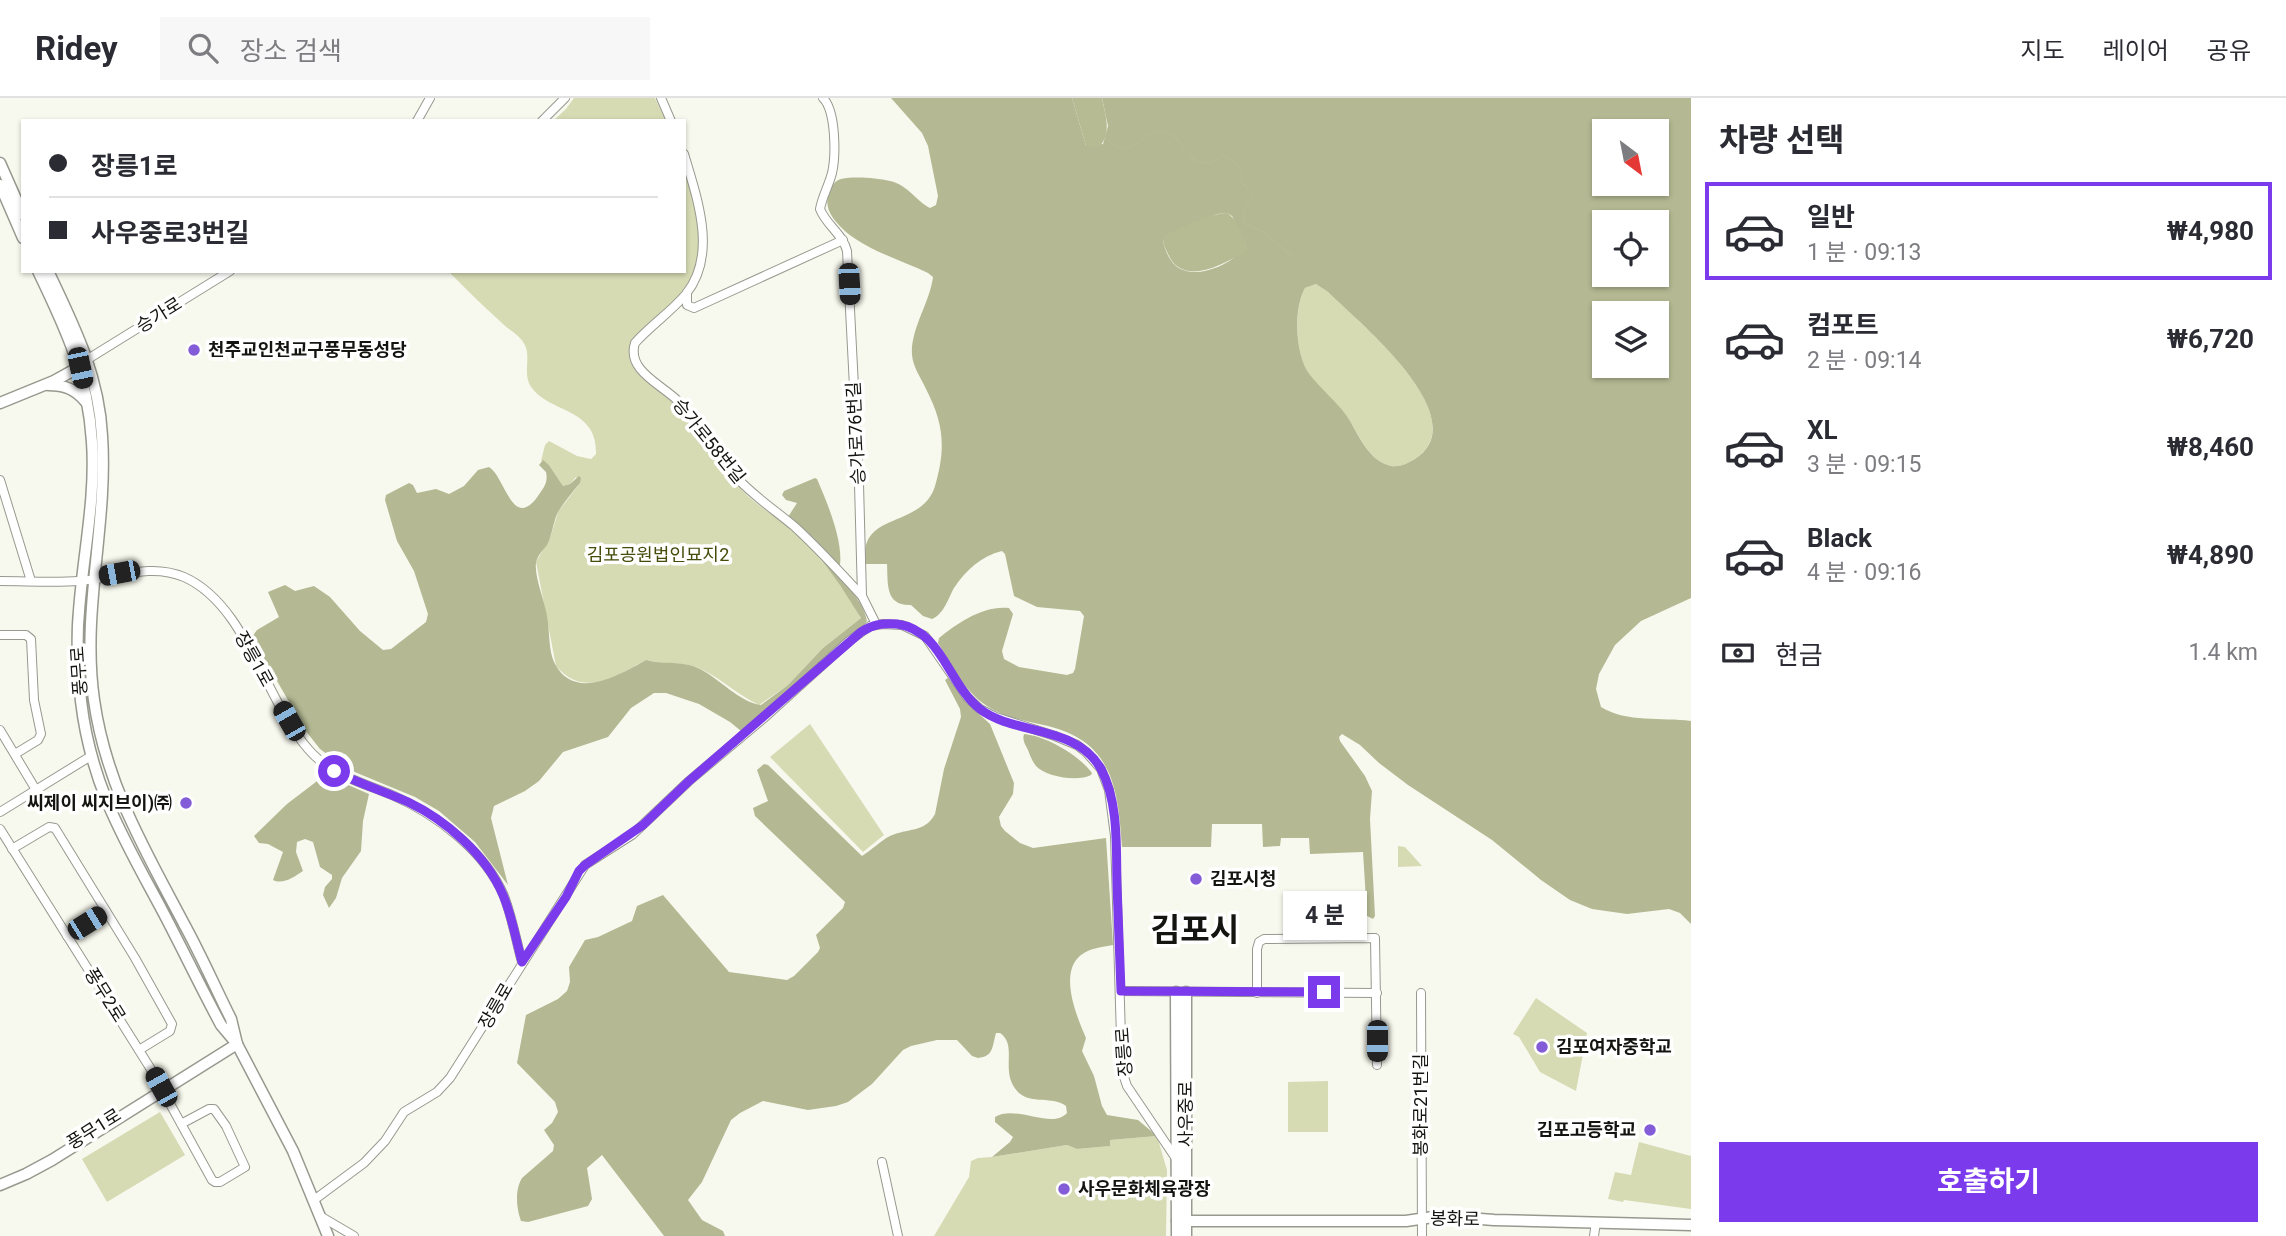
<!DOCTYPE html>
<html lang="ko">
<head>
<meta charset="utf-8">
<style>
	:root { --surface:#fff; --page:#f7f7f7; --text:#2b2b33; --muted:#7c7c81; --line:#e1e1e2; --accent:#7c3aed }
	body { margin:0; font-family:Roboto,"Noto Sans KR",sans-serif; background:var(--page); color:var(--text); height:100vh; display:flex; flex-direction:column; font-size:26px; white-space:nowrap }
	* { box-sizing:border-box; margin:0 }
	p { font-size:23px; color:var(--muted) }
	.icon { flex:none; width:38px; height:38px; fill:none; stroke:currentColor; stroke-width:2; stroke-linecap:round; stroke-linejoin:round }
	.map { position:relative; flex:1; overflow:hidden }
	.panel { display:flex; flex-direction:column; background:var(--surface); width:595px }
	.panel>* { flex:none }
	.guide { position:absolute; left:21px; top:21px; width:665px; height:154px; border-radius:0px; box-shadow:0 2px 5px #0004; display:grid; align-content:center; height:154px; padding:0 28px; background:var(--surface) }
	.needle { width:46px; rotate:148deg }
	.tools { position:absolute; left:1592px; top:21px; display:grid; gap:14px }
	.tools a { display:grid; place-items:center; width:77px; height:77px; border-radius:0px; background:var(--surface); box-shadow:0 2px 5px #0004; font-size:35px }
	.end { position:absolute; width:32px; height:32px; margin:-16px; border:9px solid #7c3aed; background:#fff; box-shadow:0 0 0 4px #fff }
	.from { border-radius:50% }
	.bubble { position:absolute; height:49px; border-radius:0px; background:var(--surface); box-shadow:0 2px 5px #0004; font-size:23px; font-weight:700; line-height:49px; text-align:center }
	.car { position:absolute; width:21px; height:42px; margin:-21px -10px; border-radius:9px; box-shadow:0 0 5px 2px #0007; background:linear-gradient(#222 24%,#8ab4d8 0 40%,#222 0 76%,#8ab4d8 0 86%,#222 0) }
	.guide b { display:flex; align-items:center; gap:24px; height:66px; font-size:26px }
	.guide b+b { border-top:2px solid var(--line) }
	.guide i { width:18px; height:18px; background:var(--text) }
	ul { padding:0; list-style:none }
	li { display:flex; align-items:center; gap:21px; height:98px; margin:0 14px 10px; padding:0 14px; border:4px solid transparent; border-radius:0px }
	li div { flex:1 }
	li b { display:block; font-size:26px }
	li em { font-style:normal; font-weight:700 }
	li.selected { border-color:var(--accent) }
	li>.icon { width:63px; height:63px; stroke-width:1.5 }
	h2 { padding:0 28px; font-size:32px; line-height:84px }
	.pay { display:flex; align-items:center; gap:18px; height:77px; padding:0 28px; font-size:26px }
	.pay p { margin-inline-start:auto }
	.primary-button { display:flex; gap:14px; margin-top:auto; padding:14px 28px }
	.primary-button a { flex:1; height:80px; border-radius:0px; background:var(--accent); color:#fff; font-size:28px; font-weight:700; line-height:80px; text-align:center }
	header { display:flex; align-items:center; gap:42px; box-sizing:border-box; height:98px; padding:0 35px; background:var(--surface); border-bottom:2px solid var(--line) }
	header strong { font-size:33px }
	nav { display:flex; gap:38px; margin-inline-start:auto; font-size:24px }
	.search { width:490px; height:63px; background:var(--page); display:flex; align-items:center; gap:18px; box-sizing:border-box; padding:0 24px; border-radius:0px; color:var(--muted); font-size:26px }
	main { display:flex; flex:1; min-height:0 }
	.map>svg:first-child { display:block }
</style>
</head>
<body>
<header>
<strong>Ridey</strong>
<div class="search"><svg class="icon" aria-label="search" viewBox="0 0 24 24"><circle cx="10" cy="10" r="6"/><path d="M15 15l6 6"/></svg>장소 검색</div>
<nav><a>지도</a><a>레이어</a><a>공유</a></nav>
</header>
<main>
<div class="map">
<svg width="1691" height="1138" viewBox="0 0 1691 1138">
	<rect width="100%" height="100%" fill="#f8f9ee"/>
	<!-- green -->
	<g fill="#d6dbb4">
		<polygon points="574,0 655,0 666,23 553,23 566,11"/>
		<path d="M 684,70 C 693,100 704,133 697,164 C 694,176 688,188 680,197 C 666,214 624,236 630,261 C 636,283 664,293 679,308 C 702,335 719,367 743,393 C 755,406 771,415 784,426 C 815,451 843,485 861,520 L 823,550 L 788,587 L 759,607 C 737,597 719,578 696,569 C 680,563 662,567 646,562 C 616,578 584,601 556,568 L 536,464 L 551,437 L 558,414 L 580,385 L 576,379 L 570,386 L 563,388 L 549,367 L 541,363 L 545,347 L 549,343 L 577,358 L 591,361 L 596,356 C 598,310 550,315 532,290 C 521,276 533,257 523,244 C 518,236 509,232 503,226 C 484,209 466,191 448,173 L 684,173 Z"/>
		<path d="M 1316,186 L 1328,194 C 1356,222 1478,320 1415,361 C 1405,367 1396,371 1385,366 C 1367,358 1359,336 1348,321 C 1336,304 1318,291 1307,273 C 1295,253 1294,210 1305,190 Z"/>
		<polygon points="810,626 884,737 863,754 770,659"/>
		<polygon points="1398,748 1405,749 1422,768 1398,769"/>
		<polygon points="1536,900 1587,935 1576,993 1540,974 1519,939 1513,936"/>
		<polygon points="1328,983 1328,1034 1288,1034 1288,984"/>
		<polygon points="160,1014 185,1057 107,1104 82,1061"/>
		<polygon points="1157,1038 1167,1072 1166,1138 934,1138 969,1079 971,1063 978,1060 992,1059 1067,1047 1077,1051 1109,1048 1110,1042"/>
		<polygon points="1639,1044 1691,1058 1691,1111 1624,1102 1623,1104 1608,1101 1615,1074 1631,1077"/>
	</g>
	<!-- forest -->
	<g fill="#b4b993" fill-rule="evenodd">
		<path d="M 891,0 L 1072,0 L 1086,48 L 1103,46 L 1108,28 L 1102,0 L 1691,0 L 1691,500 L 1641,523 L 1615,547 L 1599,576 L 1596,591 L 1601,609 C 1627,625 1662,619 1691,623 L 1691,826 L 1680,815 L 1669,811 L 1627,816 L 1592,811 L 1570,802 L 1541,782 L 1492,742 L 1408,687 L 1379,665 L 1360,647 L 1342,636 L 1339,639 L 1340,643 L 1365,678 L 1372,693 L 1370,721 L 1375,818 L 1373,821 L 1367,818 L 1363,754 L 1310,756 L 1309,740 L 1281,740 L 1280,748 L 1263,749 L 1262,726 L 1212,726 L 1211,749 L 1122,749 C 1118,691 1113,644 1048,628 C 1028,623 1005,620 987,608 C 964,593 952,567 938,545 L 939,540 C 957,525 984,507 1009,510 L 1013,516 L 1002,553 L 1004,561 L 1019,569 L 1067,577 L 1073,575 L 1075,571 L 1084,518 L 1080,513 L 1037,509 L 1014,498 L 1005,456 L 1002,453 C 981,458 965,473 954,490 C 948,501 944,516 932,521 L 923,518 L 911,507 C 885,508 888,486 887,466 L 866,466 C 866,458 864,451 867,444 C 878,417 924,424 935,388 C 946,350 944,326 926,291 C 921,280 913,269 912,257 C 910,232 930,204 933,179 L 928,175 C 901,162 869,153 846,134 C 833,122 822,110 830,92 C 832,87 835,83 841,81 C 855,78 876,80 890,83 C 908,87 915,102 930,110 L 936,107 L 938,98 L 928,48 L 922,35 ZM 1605,33 L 1657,33 L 1657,86 L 1605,86 ZM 1227,115 L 1232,118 L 1246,148 C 1234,165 1196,184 1176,168 C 1169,162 1165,152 1163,143 L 1166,138 L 1217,116 ZM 1605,124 L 1657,124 L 1657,177 L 1605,177 ZM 1316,186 L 1328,194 C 1356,222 1478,320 1415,361 C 1405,367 1396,371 1385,366 C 1366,358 1357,333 1346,317 C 1335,302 1321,291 1310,277 C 1295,258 1293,211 1305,190 ZM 1605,215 L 1657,215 L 1657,268 L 1605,268 Z"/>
		<path d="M 543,362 L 549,367 L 563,388 L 570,386 L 579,378 L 581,380 L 580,385 C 572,395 563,405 557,416 C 553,426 552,437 547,447 C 543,452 537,458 536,465 C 534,478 545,504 547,518 C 550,533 548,553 555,566 C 575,604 621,576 646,562 C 663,567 683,562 700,571 C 720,581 739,604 761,607 L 788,587 L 823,550 L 861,520 L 840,487 L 818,457 C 835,474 862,498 867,523 L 862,529 L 741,633 L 730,624 L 699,606 L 666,595 L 654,595 L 631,610 L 608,639 L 563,654 L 539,683 L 525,693 L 494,708 L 491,720 L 508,787 L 475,744 L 439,713 L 415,699 L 345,670 L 320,651 L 305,632 L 252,539 L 257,532 L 279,519 L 268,494 L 285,487 L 295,493 L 314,488 L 330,499 L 360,533 L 383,552 L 391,551 L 426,524 L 428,516 L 414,473 L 397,443 L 385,402 L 386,397 L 409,385 L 413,387 L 417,395 L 436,391 L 449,396 L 464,388 L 478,372 L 489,369 C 505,378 513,437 540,395 C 545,388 548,383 546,374 L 539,367 Z"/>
		<path d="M 815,380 L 817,381 C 827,404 843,442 840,467 L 838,467 L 788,419 L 797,405 L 786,402 L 782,397 L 784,393 Z"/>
		<path d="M 948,580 L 967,605 L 990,626 L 1014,685 L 1013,696 L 999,719 L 1001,728 L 1005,733 L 1020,745 L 1033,750 L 1106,740 L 1113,847 C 1102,849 1090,850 1081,857 C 1058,875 1077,919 1086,940 L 1082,953 L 1094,978 L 1102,1008 L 1107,1017 L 1138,1022 L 1157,1038 L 1110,1042 L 1110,1048 L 1077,1051 L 1067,1047 L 992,1059 L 1010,1044 L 1013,1039 L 995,1024 L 995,1019 C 1016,1006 1052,1032 1067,1015 L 1066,1008 C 1053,998 1031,1006 1019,995 C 998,975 1019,948 1000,935 L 996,935 C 992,949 994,958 978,960 L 972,958 L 957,942 L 937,942 L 911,948 L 903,952 L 872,986 L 848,1004 L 836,1008 L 808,1012 L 763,1003 L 740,1015 L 731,1022 L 702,1084 L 688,1102 L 702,1122 L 723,1133 L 725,1138 L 664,1138 L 602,1057 L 587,1070 L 592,1101 L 588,1108 L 528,1124 L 521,1123 C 516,1110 515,1091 522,1080 L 553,1053 L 554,1047 L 544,1032 L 552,1025 L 558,1014 L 555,1004 L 517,965 L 526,917 L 558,901 L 567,893 L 570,884 L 569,869 L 585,842 L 598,839 L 632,823 L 637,808 L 663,797 L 729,874 L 787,882 L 794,878 L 818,854 L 820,850 L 816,837 L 843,810 L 845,804 L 755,718 L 753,710 L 768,703 L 757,672 L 764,666 L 768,667 L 862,758 C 872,752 880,743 890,738 C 907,730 925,735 935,716 L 944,671 L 961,619 L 960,611 L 945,582 Z"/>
		<path d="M 1024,636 C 1046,638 1079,657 1092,675 L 1091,677 C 1078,684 1046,679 1036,668 C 1032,663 1030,657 1028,652 C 1025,646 1022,642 1024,636 Z"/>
		<path d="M 325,677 L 369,696 L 363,723 L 361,753 L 342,780 L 336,800 L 329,810 L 323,797 L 325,789 L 332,781 L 332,777 L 320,769 L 313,744 L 305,741 L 297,744 L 296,754 L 303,773 C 294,779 283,787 273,782 L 283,754 L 268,746 L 259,745 L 254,738 L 287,706 Z"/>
	</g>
	<!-- water -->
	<g fill="#b6bb94">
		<path d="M 1072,0 L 1102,0 C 1105,17 1113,36 1098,50 L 1086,48 Z"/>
		<path d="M 1227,115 C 1237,121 1244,140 1247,151 L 1245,154 C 1223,166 1183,190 1168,156 C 1165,150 1163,146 1163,140 C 1175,131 1211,115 1227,115 Z"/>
	</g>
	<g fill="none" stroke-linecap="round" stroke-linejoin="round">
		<!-- stream -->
		<path stroke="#b6bb94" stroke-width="2" d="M 1103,37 C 1132,69 1139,32 1161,33 C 1183,34 1186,68 1209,65 C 1215,64 1219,59 1224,57 L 1240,69 L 1242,84 L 1253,97 L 1244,113 L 1244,125 L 1265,135 L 1292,158"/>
		<defs>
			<g id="street">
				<polyline points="661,0 671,23"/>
				<path d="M 823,0 C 836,13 836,57 832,75 C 829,87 822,99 820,111 C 826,127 843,136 847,153 L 859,386 L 862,498 L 876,526"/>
				<polyline points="417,23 430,0"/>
				<polyline points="542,23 565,0"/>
				<path d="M 684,56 C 697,100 718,156 686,196 C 671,214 651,227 635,245 C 626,273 663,287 679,304 C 701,328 715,358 738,381 C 755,399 776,413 795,429 C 819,451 840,474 862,498"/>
				<polyline points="687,195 687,207 694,210 843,142"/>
				<polyline points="88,261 230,173"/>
				<polyline points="0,382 31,483"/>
				<path d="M 0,483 C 26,483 53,485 79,483 C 115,481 149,464 184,479 C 247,507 265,603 309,652 C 331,677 363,685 392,697 C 436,716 485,753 504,798 C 512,819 516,842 522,864"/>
				<polyline points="0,537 26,537 31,541 34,602 41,636 38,642 15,656"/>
				<polyline points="0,632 36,692"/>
				<polyline points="0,714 91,658"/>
				<polyline points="0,731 152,973 212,1082 215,1084 220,1084 245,1069 226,1028 214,1011 209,1011 181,1026"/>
				<polyline points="12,751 49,729 55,730 135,860 172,926 170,933 139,952"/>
				<polyline points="67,838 106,813"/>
				<polyline points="1121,893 1377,895"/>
				<polyline points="1257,895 1257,851 1259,844 1264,841 1375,840 1377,967"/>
				<polyline points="1421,895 1422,1138"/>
				<polyline points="882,1064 898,1138"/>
				<polyline points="314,1102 364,1065 385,1043 404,1014 437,994 450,980 585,767 632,737 689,683 764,620 849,543 870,528 883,526 902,527 925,538 967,599 980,611 996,619 1055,638 1077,647 1086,654 1101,671 1109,692 1115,738 1122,973 1127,988 1177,1062"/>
				<polyline points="320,1118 354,1138"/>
				<polyline points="1594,1138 1596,1124"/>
			</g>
			<g id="secondary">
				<polyline points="0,65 23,117"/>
				<polyline points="0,87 23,140"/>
				<path d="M 38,173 C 66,231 88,278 92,344 C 96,400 83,457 79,513 C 76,543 78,573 81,603 C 91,688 124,741 163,814 C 183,852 201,890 221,927 L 237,946 L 231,921 C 215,889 201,857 184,826 C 145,752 106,687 94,602 C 81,513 108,427 102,338 C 99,277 74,228 48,173"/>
				<path d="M 48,287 C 65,287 75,291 86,304"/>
				<polyline points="0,305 54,283 83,267"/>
				<polyline points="1176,894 1177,1138"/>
				<polyline points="1186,894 1186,1138"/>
				<polyline points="237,946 293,1053 328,1138"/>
				<polyline points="0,1087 26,1076 52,1062 237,946"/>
				<polyline points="1177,1123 1406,1123 1440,1118 1494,1122 1691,1127"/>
			</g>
		</defs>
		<!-- street casing -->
		<use href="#street" stroke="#97998f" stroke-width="10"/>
		<!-- secondary casing -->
		<use href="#secondary" stroke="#97998f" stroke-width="13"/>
		<!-- street -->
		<use href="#street" stroke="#fff" stroke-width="8"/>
		<!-- secondary -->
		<use href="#secondary" stroke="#fff" stroke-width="10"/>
	</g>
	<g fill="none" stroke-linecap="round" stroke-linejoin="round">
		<!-- route -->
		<path stroke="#7c3aed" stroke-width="9" d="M 334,673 C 358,685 383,693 408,704 C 446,722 486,757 503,797 C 512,818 516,842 522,864 L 566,799 L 579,773 L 585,767 L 643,727 L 689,683 L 861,534 C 873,526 883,525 897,526 C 942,532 948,586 980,611 C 1013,637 1077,627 1101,671 C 1119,705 1116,750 1117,787 C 1118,822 1120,858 1121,893 L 1324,894"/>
	</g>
	<!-- markers -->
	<g fill="#835dd7" stroke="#fff" stroke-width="2.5">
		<circle cx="194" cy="252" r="7"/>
		<circle cx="186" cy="705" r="7"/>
		<circle cx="1196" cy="781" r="7"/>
		<circle cx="1542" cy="949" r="7"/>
		<circle cx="1650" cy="1032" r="7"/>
		<circle cx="1064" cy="1091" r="7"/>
	</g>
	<g text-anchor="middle" stroke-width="7" stroke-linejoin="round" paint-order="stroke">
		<!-- street labels -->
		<g font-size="18" fill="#141511" stroke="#fff">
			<text transform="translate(159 217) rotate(-32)" y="6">승가로</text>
			<text transform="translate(856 335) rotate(-93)" y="6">승가로76번길</text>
			<text transform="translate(709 343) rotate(51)" y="6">승가로58번길</text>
			<text transform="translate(254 561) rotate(61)" y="6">장릉1로</text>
			<text transform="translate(79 573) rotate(-94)" y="6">풍무로</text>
			<text transform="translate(105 897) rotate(58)" y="6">풍무2로</text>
			<text transform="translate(496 908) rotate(-60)" y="6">장릉로</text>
			<text transform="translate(1124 954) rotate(-94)" y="6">장릉로</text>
			<text transform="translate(1421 1007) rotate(-90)" y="6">봉화로21번길</text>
			<text transform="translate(1186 1016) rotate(-90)" y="6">사우중로</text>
			<text transform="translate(94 1031) rotate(-32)" y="6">풍무1로</text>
			<text transform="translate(1455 1121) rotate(1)" y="6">봉화로</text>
		</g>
		<!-- poi labels -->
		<g font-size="18" font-weight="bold" fill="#141511" stroke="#fff" text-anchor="start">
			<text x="208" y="258">천주교인천교구풍무동성당</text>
			<text x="172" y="711" text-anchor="end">씨제이 씨지브이)㈜</text>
			<text x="1210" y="787">김포시청</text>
			<text x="1556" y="955">김포여자중학교</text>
			<text x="1636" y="1038" text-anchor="end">김포고등학교</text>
			<text x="1078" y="1097">사우문화체육광장</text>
		</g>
		<!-- park labels -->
		<g font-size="18" fill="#474c0b" stroke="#fff">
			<text x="658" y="463">김포공원법인묘지2</text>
		</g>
		<!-- town labels -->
		<g font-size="32" font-weight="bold" fill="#141511" stroke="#fff">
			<text x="1195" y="843">김포시</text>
		</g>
	</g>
</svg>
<div class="tools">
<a><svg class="needle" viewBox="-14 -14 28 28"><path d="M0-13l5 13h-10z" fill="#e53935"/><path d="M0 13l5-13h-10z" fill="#7c7c81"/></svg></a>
<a><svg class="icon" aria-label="locate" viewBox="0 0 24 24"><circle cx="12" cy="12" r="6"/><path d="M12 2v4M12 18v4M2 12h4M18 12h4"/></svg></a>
<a><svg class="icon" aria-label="layers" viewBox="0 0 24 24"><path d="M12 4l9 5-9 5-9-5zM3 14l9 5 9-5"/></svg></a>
</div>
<i class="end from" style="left:334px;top:673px"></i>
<i class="end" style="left:1324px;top:894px"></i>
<div class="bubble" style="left:1283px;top:793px;width:84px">4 분</div>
<i class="car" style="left:849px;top:186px;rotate:177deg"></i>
<i class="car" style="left:80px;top:270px;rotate:168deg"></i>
<i class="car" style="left:119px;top:475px;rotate:259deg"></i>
<i class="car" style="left:289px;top:623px;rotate:330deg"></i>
<i class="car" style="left:87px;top:825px;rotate:58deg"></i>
<i class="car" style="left:1377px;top:943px;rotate:180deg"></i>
<i class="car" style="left:161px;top:989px;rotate:331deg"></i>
<div class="guide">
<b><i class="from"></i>장릉1로</b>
<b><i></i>사우중로3번길</b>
</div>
</div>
<section class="panel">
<h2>차량 선택</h2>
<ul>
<li class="selected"><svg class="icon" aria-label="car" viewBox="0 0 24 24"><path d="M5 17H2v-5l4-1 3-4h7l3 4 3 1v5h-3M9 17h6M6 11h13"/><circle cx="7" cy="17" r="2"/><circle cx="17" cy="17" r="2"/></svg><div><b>일반</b><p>1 분 · 09:13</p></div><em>₩4,980</em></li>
<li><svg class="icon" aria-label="car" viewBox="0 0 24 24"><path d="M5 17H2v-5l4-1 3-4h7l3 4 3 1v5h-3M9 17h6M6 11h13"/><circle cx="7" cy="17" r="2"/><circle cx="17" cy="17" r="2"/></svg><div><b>컴포트</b><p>2 분 · 09:14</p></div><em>₩6,720</em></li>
<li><svg class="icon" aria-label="car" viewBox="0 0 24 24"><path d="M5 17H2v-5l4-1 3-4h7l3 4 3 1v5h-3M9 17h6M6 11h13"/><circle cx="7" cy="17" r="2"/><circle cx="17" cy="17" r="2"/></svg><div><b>XL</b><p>3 분 · 09:15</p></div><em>₩8,460</em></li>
<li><svg class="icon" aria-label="car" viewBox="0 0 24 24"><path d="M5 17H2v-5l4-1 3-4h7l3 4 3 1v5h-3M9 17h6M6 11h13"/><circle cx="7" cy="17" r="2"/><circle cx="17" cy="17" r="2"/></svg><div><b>Black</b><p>4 분 · 09:16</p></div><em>₩4,890</em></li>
</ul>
<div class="pay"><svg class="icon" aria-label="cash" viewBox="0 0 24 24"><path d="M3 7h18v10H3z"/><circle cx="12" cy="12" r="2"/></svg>현금<p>1.4 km</p></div>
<div class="primary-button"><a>호출하기</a></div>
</section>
</main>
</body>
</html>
